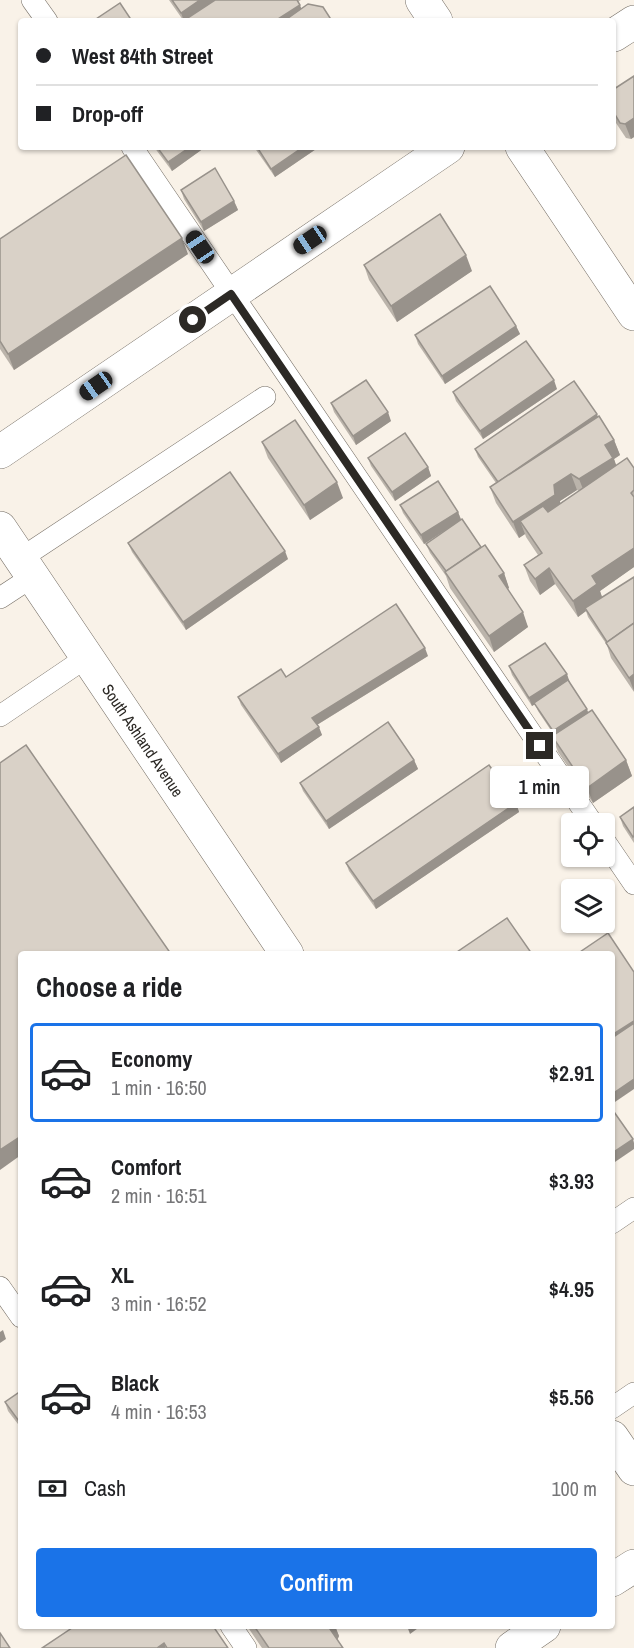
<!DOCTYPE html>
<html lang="en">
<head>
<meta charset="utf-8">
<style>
	:root { --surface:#fff; --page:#f2f2f2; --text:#202124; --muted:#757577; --line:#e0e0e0; --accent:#1a73e8 }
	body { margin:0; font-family:"Archivo Narrow",sans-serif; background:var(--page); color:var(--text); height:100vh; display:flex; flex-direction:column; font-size:22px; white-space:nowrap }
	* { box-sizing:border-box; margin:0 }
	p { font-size:20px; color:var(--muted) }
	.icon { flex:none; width:33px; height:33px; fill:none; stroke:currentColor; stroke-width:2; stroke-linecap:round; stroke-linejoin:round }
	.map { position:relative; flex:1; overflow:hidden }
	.details { position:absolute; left:18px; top:951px; width:597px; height:678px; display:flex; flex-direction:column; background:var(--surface); border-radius:6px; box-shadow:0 2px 4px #0004 }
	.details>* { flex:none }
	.hud { position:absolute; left:18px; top:18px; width:598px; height:132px; border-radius:6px; box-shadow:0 2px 4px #0004; display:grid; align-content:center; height:132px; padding:0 18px; background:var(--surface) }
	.buttons { position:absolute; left:561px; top:813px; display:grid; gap:12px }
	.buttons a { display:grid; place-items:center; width:54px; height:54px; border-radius:6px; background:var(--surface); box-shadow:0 2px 4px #0004; font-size:30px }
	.end { position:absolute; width:27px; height:27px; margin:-14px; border:8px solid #2c2925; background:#fff; box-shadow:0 0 0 3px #fff }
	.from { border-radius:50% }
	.bubble { position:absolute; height:42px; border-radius:6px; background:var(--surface); box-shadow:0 2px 4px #0004; font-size:20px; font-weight:600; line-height:42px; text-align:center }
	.car { position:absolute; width:18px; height:36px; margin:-18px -9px; border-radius:8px; box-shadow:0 0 4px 2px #0007; background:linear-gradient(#222 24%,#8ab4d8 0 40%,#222 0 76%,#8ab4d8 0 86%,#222 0) }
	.hud b { display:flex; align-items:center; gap:21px; height:57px; font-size:22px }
	.hud b+b { border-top:2px solid var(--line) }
	.hud i { width:15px; height:15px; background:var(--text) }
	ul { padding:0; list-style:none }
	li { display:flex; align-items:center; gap:18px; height:99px; margin:0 12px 9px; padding:0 6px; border:3px solid transparent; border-radius:6px }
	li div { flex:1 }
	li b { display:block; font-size:22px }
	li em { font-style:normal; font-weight:600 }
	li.current { border-color:var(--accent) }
	li>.icon { width:54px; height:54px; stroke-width:1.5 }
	h2 { padding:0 18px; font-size:27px; line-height:72px }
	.pay { display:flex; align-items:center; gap:15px; height:66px; padding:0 18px; font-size:22px }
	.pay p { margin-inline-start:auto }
	.button { display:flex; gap:12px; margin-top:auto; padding:12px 18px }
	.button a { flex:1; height:69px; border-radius:6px; background:var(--accent); color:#fff; font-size:24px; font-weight:600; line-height:69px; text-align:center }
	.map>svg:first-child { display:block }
</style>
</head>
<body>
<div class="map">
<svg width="634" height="1648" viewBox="0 0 634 1648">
	<rect width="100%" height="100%" fill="#f9f2e8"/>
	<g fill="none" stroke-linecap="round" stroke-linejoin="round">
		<defs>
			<g id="lane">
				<polyline points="32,0 47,21"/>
				<polyline points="132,147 593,824"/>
				<polyline points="20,559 265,397"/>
				<polyline points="0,598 32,577"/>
				<polyline points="0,716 87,657"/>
				<polyline points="604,840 634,884"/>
				<polyline points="612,1223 634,1208"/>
				<polyline points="0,1287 21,1317"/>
				<polyline points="612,1408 634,1393"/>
				<polyline points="231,1626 246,1648"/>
			</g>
			<g id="street">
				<polyline points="422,0 436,21"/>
				<polyline points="614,35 634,22"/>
				<polyline points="522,147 634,314"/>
				<polyline points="0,452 448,147"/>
			</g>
			<g id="secondary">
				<path id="s1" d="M 0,528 L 287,954"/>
				<polyline points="612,1437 634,1469"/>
				<polyline points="612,1580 634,1566"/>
				<polyline points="512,1648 544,1626"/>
			</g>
		</defs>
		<!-- lane casing -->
		<use href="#lane" stroke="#756e65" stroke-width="22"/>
		<!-- street casing -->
		<use href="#street" stroke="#756e65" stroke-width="34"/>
		<!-- secondary casing -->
		<use href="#secondary" stroke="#756e65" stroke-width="34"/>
		<!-- lane -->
		<use href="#lane" stroke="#fff" stroke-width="21"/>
		<!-- street -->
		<use href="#street" stroke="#fff" stroke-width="33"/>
		<!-- secondary -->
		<use href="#secondary" stroke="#fff" stroke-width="33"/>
	</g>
	<!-- wall -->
	<g fill="#bbb4ab" fill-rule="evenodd">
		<polygon points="169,0 301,0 298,2 301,9 323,7 183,20"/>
		<polygon points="634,76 634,137 631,139 626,138 614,120 614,91"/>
		<polygon points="154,147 203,147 204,148 172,171"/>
		<polygon points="254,147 319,147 275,177"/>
		<polygon points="181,190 234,201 238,210 204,231 184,199"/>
		<polygon points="0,239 188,254 14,370 0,349"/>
		<polygon points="364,265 472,271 397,322 369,280"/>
		<polygon points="516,326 520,334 445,384 418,344 415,335"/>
		<polygon points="557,389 483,439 456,401 453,392"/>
		<polygon points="331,403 391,421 356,445 334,412"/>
		<path d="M 598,417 L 614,440 L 620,455 L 614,459 L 616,466 L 634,468 L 634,567 L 600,591 L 602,597 L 634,577 L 634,692 L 611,658 L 607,645 L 588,617 L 586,611 L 578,617 L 555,584 L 540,595 L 530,581 L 524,565 L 538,555 L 526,537 L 525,534 L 519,538 L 496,503 L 490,487 L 496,483 L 478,457 L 475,449 ZM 577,490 L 579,491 L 560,503 L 560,501 Z"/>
		<polygon points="262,442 343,498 310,520 268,458"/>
		<polygon points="368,458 428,467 431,476 395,501 371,466"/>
		<polygon points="400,505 458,512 461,519 481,548 504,573 509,588 508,589 528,627 494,652 450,588 446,576 430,553 426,544 447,529 424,544 403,513"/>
		<polygon points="128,543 288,559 186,630 132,552"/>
		<polygon points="428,656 317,725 322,735 281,763 241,705 238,697 286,677"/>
		<polygon points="509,666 570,683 588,713 626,760 632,776 593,803 558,752 552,736 554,735 538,711 535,704 532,706 512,675"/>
		<polygon points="414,760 418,769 329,829 303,791 300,783"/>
		<polygon points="516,803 519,812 376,909 349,871 346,863"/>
		<polygon points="634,807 634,843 623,826 620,817"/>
		<polygon points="21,1391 21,1428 8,1411 5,1402"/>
		<polygon points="247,1626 335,1626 339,1636 337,1640 343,1648 262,1648"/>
	</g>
	<!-- shaded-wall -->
	<g fill="#98928b">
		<polygon points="200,0 215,0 184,21 181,13"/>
		<polygon points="300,5 303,13 291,21 275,21"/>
		<polygon points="634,118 634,137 631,139 625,124"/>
		<polygon points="190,147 203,147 204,148 172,171 168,162"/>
		<polygon points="303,147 319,147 275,177 271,169"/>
		<polygon points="234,201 238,210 204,231 201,222"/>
		<polygon points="182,238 188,254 14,370 8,354"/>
		<polygon points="466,255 472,271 397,322 391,306"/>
		<polygon points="516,326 520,334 445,384 442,376"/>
		<polygon points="554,380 557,389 483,439 480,431"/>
		<polygon points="388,412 391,421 356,445 353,436"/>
		<polygon points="597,414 600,423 498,482"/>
		<polygon points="614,440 620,455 614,459 619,473 585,494 579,479 605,445"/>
		<polygon points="428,467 431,476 395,501 392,492"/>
		<polygon points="571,474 577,490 560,501 561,510 520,521 525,534 519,538 513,522 554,485"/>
		<polygon points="337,482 343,498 310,520 304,505"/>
		<polygon points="458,512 461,520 424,544 421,535"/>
		<polygon points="634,548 634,567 600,591 603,600 585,608 586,611 578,617 573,601 592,576"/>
		<polygon points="285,551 288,559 186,630 183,622"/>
		<polygon points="549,568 555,584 540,595 535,579"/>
		<polygon points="504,573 509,588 504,591 499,576"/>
		<polygon points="523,612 528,627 494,652 489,636"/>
		<polygon points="425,648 428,656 315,726 312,718"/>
		<polygon points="567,674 570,683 532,706 529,698"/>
		<polygon points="634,674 634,691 629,678"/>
		<polygon points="587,709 590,718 556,739 553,731"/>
		<polygon points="319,727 322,735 281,763 278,754"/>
		<polygon points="414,760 418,769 329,829 326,821"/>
		<polygon points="626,760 632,776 593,803 587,788"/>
		<polygon points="516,803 519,812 376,909 373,901"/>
		<polygon points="634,1021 634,1032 612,1046 612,1035"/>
		<polygon points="634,1079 634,1089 612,1104 612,1094"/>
		<polygon points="21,1136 21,1155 0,1170 0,1150"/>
		<polygon points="633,1139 634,1143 634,1149 612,1164 612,1153"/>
		<polygon points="3,1330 6,1339 0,1343 0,1332"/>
		<polygon points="328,1626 335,1626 339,1636 335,1645"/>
		<polygon points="407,1626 421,1626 410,1634"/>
		<polygon points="164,1643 166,1648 157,1648"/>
	</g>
	<!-- building -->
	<g fill="#d9d1c7" stroke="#98928b" stroke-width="1.5">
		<polygon points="172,0 200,0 181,13"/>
		<polygon points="215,0 297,0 300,5 275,21 183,21"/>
		<polygon points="120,3 132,21 93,21"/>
		<polygon points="308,4 323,7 332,21 284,21"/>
		<polygon points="634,76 634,118 625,124 620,123 614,113 614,89"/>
		<polygon points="157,147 190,147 168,162"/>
		<polygon points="257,147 303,147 271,169"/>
		<polygon points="126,155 182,238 8,354 0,341 0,239"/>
		<polygon points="215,168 234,201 201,222 181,190"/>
		<polygon points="440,214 466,255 391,306 364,265"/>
		<polygon points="490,286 516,326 442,376 415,335"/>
		<polygon points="526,341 554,380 480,431 453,392"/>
		<polygon points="366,380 388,412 353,436 331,403"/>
		<polygon points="574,381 597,414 498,482 475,449"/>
		<polygon points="599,416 614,440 605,445 613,458 579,479 571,474 554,485 555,495 513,522 490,487"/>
		<polygon points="295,420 337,482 304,505 262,442"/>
		<polygon points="405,433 428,467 392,492 368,458"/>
		<polygon points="627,458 634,468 634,490 631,493 634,497 634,548 592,576 597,584 573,601 549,568 535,579 524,565 542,553 520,521 543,506 548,512"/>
		<polygon points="230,472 285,551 183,622 128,543"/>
		<polygon points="438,481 458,512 421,535 400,505"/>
		<polygon points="462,519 481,547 446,571 426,544"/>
		<polygon points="485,545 504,573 499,576 523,612 489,636 445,572"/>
		<polygon points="634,577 634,623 607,642 585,608"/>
		<polygon points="396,604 425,648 312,718 319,727 278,754 238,697 281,669 286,677"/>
		<polygon points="634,623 634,674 629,678 606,643"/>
		<polygon points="545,643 567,674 529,698 509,666"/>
		<polygon points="568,680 587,709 553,731 534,703"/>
		<polygon points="592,710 626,760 587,788 552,736"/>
		<polygon points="388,722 414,760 326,821 300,783"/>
		<polygon points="26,745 171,954 21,954 21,1136 0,1150 0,763"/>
		<polygon points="489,765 516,803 373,901 346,863"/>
		<polygon points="634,807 634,836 633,837 620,817"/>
		<polygon points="507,918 532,954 454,954"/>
		<polygon points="608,933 634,972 634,1021 612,1035 612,954 577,954"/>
		<polygon points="634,1023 634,1079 612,1094 612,1038"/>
		<polygon points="612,1109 633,1139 612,1153"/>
		<polygon points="21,1391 21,1424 5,1402"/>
		<polygon points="75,1626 213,1626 228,1648 167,1648 164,1643 157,1648 42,1648"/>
		<polygon points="254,1626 328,1626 343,1648 269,1648"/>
		<polygon points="0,1633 10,1648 0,1648"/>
	</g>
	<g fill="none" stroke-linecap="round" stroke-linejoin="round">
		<!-- route -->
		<polyline stroke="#2c2925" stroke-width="8" points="193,320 231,294 540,746"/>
	</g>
	<g text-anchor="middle" stroke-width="5" stroke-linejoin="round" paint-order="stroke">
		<!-- street labels -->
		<g font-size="16" fill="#2c2925" stroke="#f9f2e8">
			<text dy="6" stroke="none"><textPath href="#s1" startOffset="256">South Ashland Avenue</textPath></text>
		</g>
	</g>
</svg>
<div class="buttons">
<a><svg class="icon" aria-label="locate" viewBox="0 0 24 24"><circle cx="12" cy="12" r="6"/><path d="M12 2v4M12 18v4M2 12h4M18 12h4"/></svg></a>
<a><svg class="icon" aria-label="layers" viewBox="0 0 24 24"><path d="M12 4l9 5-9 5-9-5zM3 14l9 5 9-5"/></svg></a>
</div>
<i class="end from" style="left:193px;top:320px"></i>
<i class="end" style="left:540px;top:746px"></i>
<div class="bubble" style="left:490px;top:766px;width:99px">1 min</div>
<i class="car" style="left:310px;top:240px;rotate:236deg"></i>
<i class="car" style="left:200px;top:247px;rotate:326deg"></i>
<i class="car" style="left:96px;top:386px;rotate:235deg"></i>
<div class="hud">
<b><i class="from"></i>West 84th Street</b>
<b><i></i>Drop-off</b>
</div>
<section class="details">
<h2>Choose a ride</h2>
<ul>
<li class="current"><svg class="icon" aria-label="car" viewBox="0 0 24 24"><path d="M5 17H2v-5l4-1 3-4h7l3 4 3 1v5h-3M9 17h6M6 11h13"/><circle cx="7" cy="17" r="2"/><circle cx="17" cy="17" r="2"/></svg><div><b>Economy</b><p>1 min · 16:50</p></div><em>$2.91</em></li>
<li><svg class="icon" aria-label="car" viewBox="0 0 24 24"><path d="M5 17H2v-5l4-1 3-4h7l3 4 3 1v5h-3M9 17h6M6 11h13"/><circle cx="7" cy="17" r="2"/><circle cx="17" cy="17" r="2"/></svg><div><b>Comfort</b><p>2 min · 16:51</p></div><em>$3.93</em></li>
<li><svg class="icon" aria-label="car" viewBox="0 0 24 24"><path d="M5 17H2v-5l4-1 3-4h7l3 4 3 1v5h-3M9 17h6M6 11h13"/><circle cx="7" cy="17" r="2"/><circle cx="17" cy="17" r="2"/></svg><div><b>XL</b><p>3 min · 16:52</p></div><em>$4.95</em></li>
<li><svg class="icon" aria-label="car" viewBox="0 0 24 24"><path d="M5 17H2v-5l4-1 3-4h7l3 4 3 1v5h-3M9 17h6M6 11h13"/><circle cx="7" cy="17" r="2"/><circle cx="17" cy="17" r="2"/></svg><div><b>Black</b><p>4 min · 16:53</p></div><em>$5.56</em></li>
</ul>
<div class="pay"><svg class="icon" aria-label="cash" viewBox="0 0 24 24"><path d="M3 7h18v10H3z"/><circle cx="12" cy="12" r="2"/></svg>Cash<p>100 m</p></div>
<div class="button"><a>Confirm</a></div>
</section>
</div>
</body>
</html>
